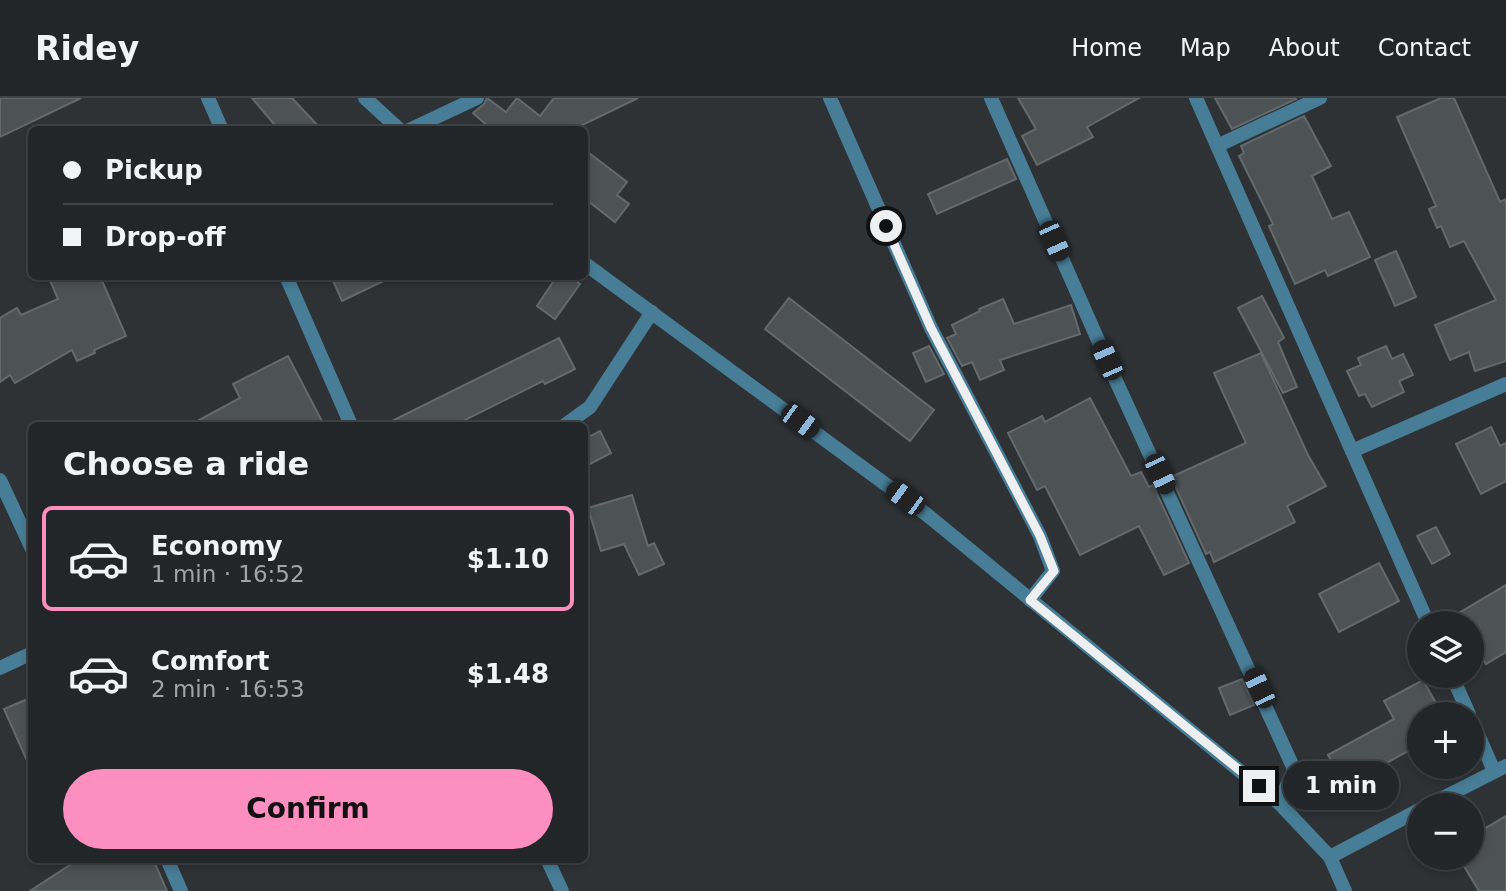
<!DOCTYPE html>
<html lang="en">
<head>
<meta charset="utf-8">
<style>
	:root { --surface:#222628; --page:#2e3234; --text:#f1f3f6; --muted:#a2a5a8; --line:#3f4345; --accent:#fd8ec0 }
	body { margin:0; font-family:"DejaVu Sans",sans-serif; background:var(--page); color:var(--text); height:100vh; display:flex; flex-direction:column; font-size:26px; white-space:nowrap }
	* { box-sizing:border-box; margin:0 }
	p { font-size:23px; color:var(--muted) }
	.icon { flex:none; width:38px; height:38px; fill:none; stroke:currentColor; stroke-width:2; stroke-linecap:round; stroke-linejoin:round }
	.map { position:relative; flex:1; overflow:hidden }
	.side { position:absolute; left:28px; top:324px; width:560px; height:441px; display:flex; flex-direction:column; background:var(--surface); border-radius:10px; box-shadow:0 4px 10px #0003,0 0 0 2px var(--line) }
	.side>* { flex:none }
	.guide { position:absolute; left:28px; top:28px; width:560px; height:154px; border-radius:10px; box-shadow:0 4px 10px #0003,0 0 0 2px var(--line); display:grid; align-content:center; height:154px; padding:0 35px; background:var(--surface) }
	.buttons { position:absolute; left:1407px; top:513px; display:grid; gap:14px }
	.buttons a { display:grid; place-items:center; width:77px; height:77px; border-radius:50%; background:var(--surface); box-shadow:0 4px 10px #0003,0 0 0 2px var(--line); font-size:35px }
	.end { position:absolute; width:32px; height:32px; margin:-16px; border:9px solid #edeff1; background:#111; box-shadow:0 0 0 4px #111 }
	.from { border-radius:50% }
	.bubble { position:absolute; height:49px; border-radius:24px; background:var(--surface); box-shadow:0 4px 10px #0003,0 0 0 2px var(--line); font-size:23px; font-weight:600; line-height:49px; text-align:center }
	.car { position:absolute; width:21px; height:42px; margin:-21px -10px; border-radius:9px; box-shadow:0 0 5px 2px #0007; background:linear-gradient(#222 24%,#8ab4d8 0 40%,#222 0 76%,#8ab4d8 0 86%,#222 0) }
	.guide b { display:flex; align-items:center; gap:24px; height:66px; font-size:26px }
	.guide b+b { border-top:2px solid var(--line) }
	.guide i { width:18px; height:18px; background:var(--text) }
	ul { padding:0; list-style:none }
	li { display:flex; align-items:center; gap:21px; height:105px; margin:0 14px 10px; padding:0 21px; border:4px solid transparent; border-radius:10px }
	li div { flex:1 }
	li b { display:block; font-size:26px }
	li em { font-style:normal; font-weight:600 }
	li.active { border-color:var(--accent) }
	li>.icon { width:63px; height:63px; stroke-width:1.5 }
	h2 { padding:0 35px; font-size:32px; line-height:84px }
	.action { display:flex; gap:14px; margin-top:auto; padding:14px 35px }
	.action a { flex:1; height:80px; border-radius:42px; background:var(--accent); color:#111; font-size:28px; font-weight:600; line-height:80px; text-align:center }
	header { display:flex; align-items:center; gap:42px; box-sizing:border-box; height:98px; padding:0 35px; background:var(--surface); border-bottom:2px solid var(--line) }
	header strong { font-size:33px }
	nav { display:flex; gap:38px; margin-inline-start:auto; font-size:24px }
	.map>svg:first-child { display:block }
</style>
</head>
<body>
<header>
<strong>Ridey</strong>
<nav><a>Home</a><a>Map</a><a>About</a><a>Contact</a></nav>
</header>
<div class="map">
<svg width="1506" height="793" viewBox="0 0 1506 793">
	<rect width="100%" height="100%" fill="#2e3235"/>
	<!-- building -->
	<g fill="#4d5254" stroke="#64696c" stroke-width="2">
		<polygon points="0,0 81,0 0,39"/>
		<polygon points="252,0 292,0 322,32 279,32"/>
		<polygon points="487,0 506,14 517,0 540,18 554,0 638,0 572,32 492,32 473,15 484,6"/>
		<polygon points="1018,0 1139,0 1087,29 1093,39 1037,67 1022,38 1036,31"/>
		<polygon points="1215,0 1295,0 1296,1 1232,31"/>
		<polygon points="1441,0 1454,0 1500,104 1506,101 1506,263 1475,273 1469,254 1450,262 1435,227 1496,202 1464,143 1450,149 1441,128 1437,130 1429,111 1436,108 1397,19"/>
		<polygon points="1304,18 1331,68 1312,78 1332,121 1349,114 1370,159 1328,178 1325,172 1295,186 1269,128 1273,126 1239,58 1244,55 1241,48"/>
		<polygon points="584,51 627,84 617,97 629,106 615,124 584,100"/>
		<polygon points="1007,61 1016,81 937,116 928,96"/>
		<polygon points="1396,153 1416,199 1395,208 1375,162"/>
		<polygon points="48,178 100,178 126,238 94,252 95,255 77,263 72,252 15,285 10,277 0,284 0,220 17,210 21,217 58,201"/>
		<polygon points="331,178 394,178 342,203"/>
		<polygon points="557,178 569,178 580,186 555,221 537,208"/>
		<polygon points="1262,198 1284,240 1278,244 1297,289 1283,295 1238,210"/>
		<polygon points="789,200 934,312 910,343 765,231"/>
		<polygon points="1003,201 1014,226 1071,207 1080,236 1000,262 1004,272 980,282 972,264 962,268 947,240 956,236 952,227 980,213 979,211"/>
		<polygon points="559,240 575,271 545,286 543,283 455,327 384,327"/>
		<polygon points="929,248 944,276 926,284 913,255"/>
		<polygon points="1386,248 1392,261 1403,256 1413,277 1399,283 1404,294 1372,309 1365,296 1359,298 1347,273 1361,267 1358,260"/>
		<polygon points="1261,255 1308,357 1326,388 1287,408 1295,424 1214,464 1210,454 1206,456 1171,379 1246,345 1214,275"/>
		<polygon points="288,258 324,327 190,327 240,300 233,286"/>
		<polygon points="1090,300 1131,378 1141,374 1149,389 1153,387 1189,465 1164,477 1139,428 1080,457 1045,388 1037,392 1008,335 1042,318 1045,324"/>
		<polygon points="1491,329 1500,348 1506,345 1506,383 1481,396 1456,346"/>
		<polygon points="600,333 611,355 584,369 584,341"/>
		<polygon points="632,397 648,448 654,445 664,466 639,477 624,446 601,453 588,410"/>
		<polygon points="1436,429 1450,456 1432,466 1417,438"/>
		<polygon points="1379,465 1399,503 1339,534 1319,496"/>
		<polygon points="1506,487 1506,554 1486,566 1472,542 1472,525 1442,525"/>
		<polygon points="1242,581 1254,607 1230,617 1219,590"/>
		<polygon points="1423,582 1442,616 1419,616 1419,647 1345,688 1328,657 1394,621 1384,603"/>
		<polygon points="32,599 32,674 4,611"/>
		<polygon points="1506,718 1506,793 1479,793 1459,760 1472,760 1472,738"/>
		<polygon points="79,761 153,761 167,793 30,793"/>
	</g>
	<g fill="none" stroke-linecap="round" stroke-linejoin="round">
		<!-- street -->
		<g stroke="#477d96" stroke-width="14">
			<polyline points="208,0 222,32"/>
			<polyline points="365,0 400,32"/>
			<polyline points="830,0 931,230 1040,438 1053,473 1030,502"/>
			<polyline points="991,0 1117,285 1294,671 1279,705"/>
			<polyline points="1196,0 1428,525"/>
			<polyline points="409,32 477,0"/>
			<polyline points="1219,47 1320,0"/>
			<polyline points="584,165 926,416 1279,705 1330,759 1419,712"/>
			<polyline points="286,178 351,327"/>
			<polyline points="565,327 590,309 652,214"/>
			<polyline points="1352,353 1506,286"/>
			<polyline points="0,382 32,451"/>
			<polyline points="0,570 32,555"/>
			<polyline points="1452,578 1469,616"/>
			<polyline points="1472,623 1494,673"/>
			<polyline points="1429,707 1506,668"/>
			<polyline points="1330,759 1345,793"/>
			<polyline points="167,761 181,793"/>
			<polyline points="547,761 562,793"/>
		</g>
	</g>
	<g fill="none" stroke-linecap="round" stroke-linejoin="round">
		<!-- route -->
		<polyline stroke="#edeff1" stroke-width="9" points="886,128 931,230 1040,438 1054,473 1030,502 1259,688"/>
	</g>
</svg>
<div class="buttons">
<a><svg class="icon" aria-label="layers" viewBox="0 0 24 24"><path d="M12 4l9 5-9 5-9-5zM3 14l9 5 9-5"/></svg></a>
<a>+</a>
<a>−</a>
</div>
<i class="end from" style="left:886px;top:128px"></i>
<i class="end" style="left:1259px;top:688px"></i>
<div class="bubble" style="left:1283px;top:663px;width:116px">1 min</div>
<i class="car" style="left:1054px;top:143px;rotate:156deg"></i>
<i class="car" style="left:1107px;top:262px;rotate:336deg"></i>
<i class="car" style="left:800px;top:323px;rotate:126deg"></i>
<i class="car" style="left:1160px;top:376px;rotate:155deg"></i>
<i class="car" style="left:905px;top:400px;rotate:306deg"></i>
<i class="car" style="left:1259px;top:590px;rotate:335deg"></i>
<div class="guide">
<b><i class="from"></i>Pickup</b>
<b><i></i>Drop-off</b>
</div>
<section class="side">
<h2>Choose a ride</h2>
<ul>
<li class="active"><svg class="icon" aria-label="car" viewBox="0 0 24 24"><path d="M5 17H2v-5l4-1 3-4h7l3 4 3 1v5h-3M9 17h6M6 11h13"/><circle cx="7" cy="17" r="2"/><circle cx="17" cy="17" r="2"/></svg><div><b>Economy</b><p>1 min · 16:52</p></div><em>$1.10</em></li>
<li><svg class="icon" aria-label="car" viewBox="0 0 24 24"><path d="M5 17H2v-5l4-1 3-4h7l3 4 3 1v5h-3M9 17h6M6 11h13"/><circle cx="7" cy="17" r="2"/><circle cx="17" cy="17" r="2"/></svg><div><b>Comfort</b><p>2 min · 16:53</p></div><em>$1.48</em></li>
</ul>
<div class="action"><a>Confirm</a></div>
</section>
</div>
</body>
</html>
